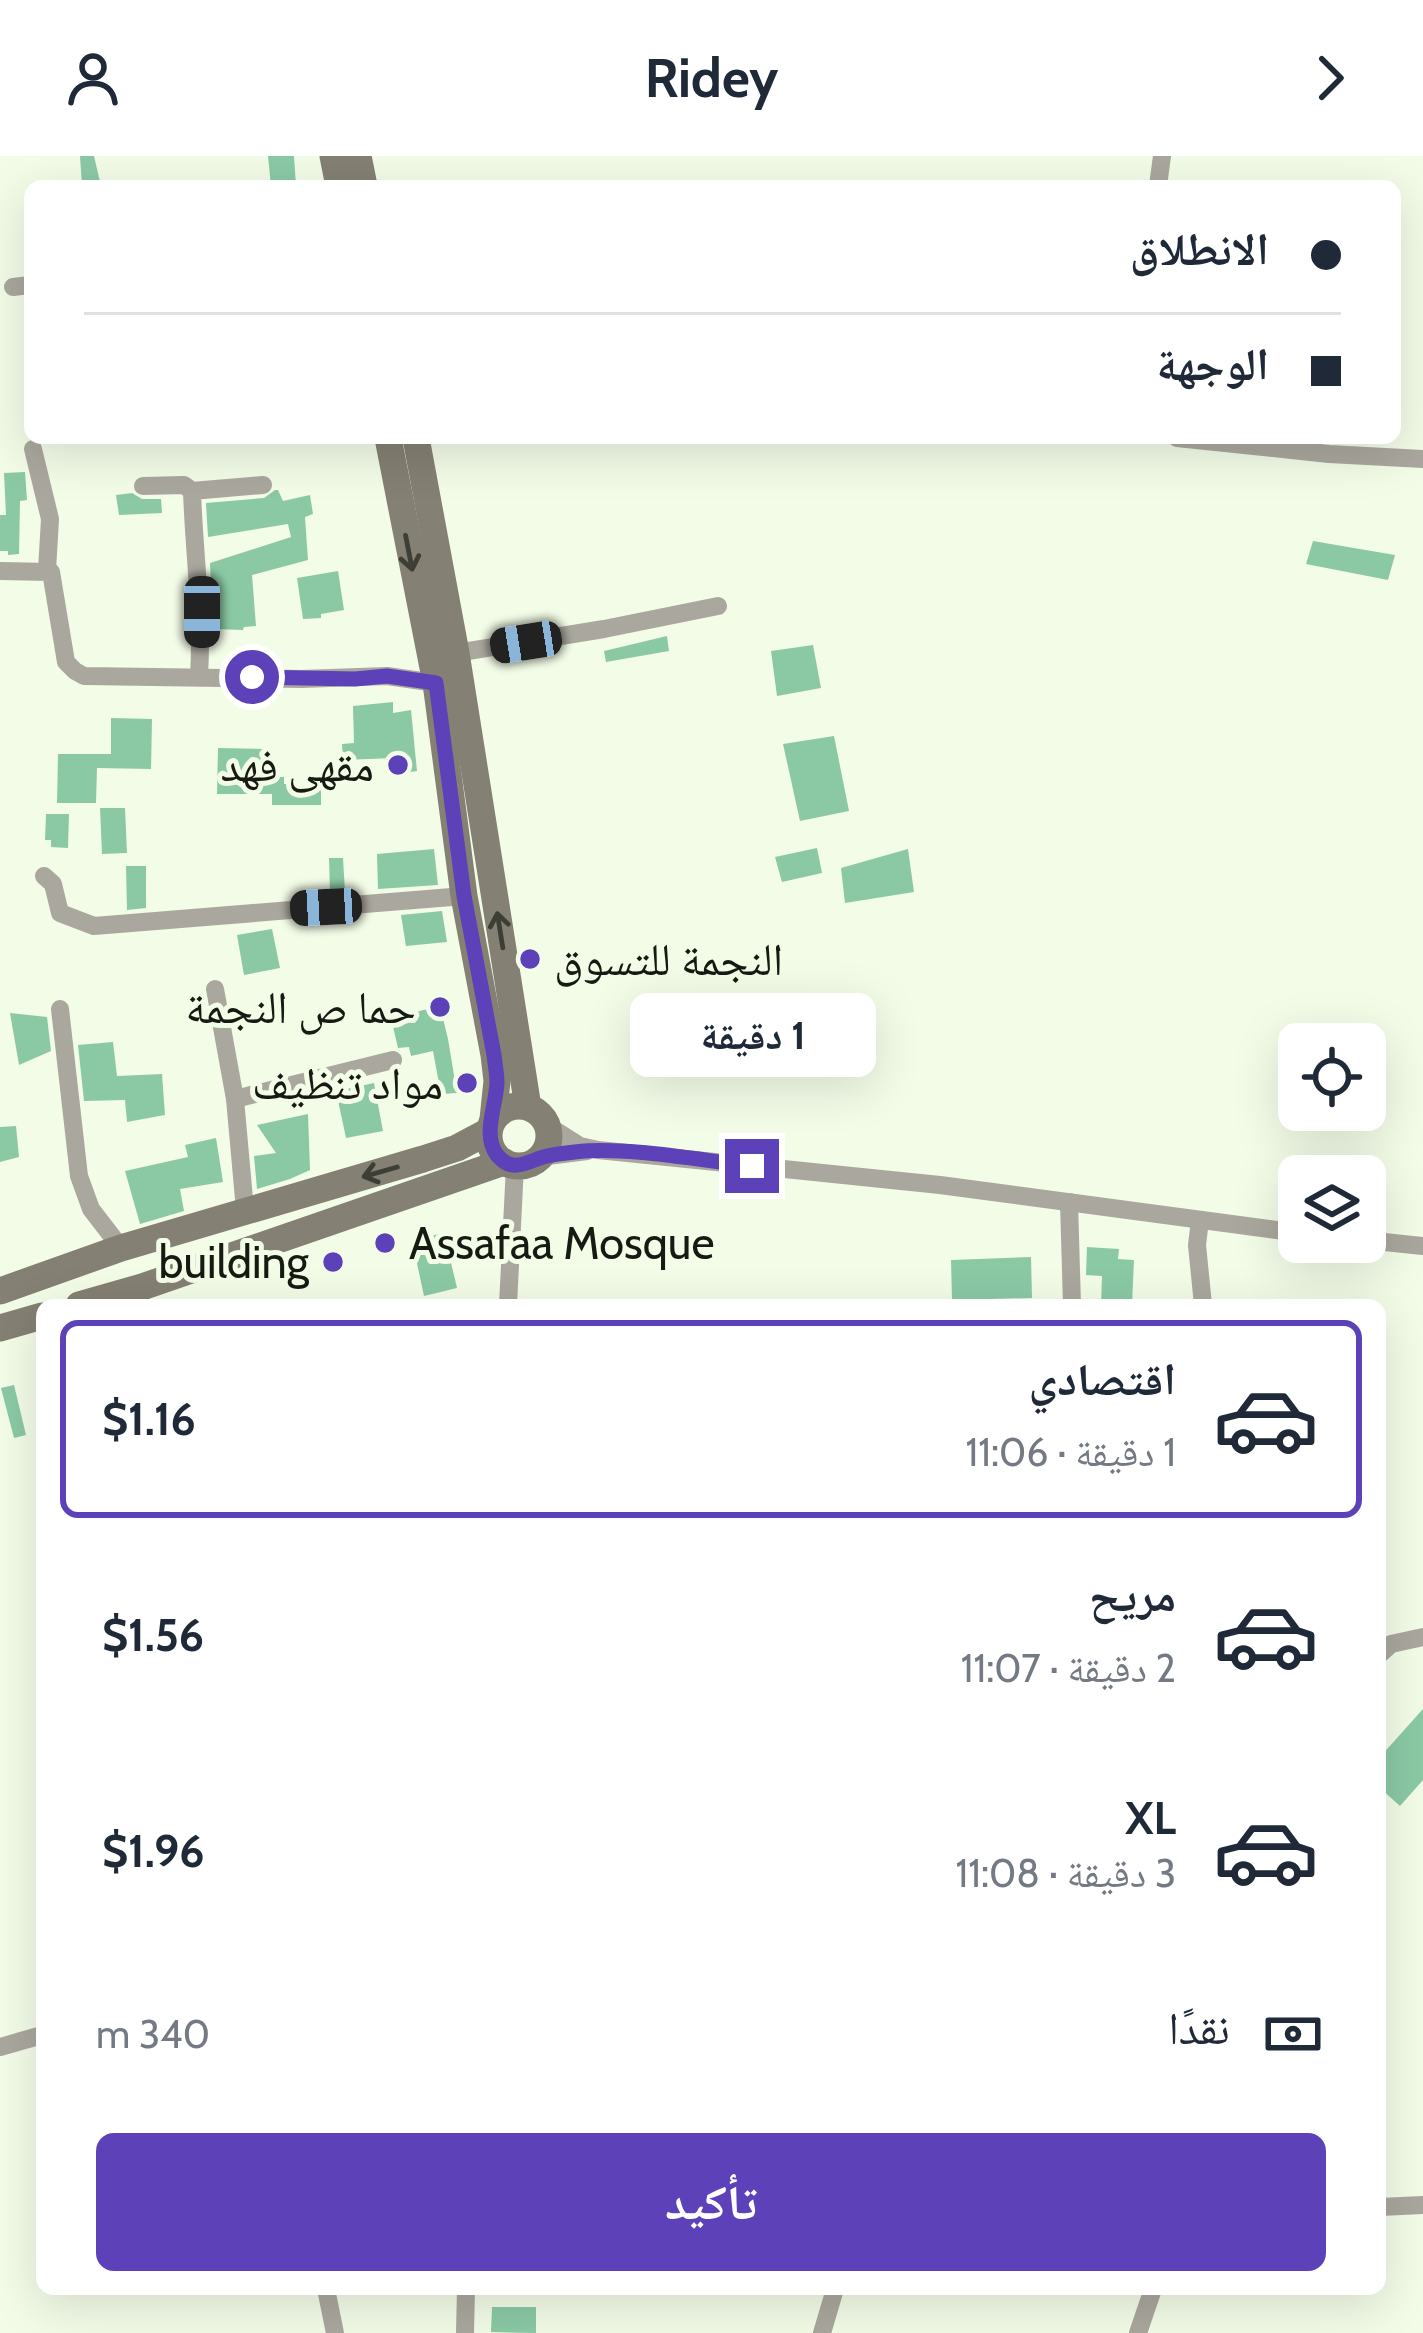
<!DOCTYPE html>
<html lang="ar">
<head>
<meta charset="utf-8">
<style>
	:root { --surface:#fff; --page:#f6f6f7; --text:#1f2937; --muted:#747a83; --line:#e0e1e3; --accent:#5c41b9 }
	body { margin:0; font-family:Cabin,"Noto Naskh Arabic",sans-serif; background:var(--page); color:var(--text); direction:rtl; height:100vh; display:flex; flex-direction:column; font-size:45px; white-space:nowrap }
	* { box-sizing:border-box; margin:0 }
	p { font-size:39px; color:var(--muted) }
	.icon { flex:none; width:66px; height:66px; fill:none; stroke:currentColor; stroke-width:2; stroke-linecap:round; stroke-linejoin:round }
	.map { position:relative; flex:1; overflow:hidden; direction:ltr }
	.details { position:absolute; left:36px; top:1143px; width:1350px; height:996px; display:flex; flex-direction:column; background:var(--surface); border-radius:18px; box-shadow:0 12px 48px #0002; direction:rtl }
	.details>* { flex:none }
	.guide { position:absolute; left:24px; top:24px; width:1377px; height:264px; border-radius:18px; box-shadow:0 12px 48px #0002; direction:rtl; display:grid; align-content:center; height:264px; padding:0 60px; background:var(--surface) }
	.controls { position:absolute; left:1278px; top:867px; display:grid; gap:24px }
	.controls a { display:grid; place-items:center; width:108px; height:108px; border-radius:18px; background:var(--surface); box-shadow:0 12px 48px #0002; font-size:60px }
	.end { position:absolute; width:54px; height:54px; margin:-27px; border:15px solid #5c41b9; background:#fff; box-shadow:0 0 0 6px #fff }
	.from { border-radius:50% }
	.bubble { position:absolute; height:84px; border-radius:18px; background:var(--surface); box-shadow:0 12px 48px #0002; font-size:39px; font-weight:800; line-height:84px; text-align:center; direction:rtl }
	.car { position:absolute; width:36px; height:72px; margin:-36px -18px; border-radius:15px; box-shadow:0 0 9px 3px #0007; background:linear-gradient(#222 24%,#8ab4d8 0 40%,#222 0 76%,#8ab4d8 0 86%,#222 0) }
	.guide b { display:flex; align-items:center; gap:42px; height:114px; font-size:45px }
	.guide b+b { border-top:3px solid var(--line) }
	.guide i { width:30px; height:30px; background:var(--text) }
	ul { padding:21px 0 0; list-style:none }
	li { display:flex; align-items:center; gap:36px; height:198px; margin:0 24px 18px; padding:0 36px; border:6px solid transparent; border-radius:18px }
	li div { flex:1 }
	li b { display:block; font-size:45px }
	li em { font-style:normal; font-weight:800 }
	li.selected { border-color:var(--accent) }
	li>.icon { width:108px; height:108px; stroke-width:1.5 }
	.pay { display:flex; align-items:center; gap:30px; height:132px; padding:0 60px; font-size:45px }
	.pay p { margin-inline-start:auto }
	.primary-button { display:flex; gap:24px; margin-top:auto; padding:24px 60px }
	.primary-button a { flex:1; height:138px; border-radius:18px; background:var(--accent); color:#fff; font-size:48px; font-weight:800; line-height:138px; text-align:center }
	header { display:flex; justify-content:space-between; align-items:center; height:156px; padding:0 60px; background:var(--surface); font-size:54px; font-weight:800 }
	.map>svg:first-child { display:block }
</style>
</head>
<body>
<header><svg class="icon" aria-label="forward" viewBox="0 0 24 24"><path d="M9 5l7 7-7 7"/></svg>Ridey<svg class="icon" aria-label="person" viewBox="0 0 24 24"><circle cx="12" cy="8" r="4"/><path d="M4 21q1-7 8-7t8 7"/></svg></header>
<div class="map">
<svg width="1423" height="2177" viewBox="0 0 1423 2177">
	<rect width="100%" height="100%" fill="#f3fce7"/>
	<!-- building -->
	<g fill="#8bc9a5">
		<polygon points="80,0 94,0 101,30 82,30"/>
		<polygon points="268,0 294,0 296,30 271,30"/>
		<polygon points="25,316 27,344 20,345 19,398 8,399 8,395 0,395 0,359 6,359 4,317"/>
		<polygon points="275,334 278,334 283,345 310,339 313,358 305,361 308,404 252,419 256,470 244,471 243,474 213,473 210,407 291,381 288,368 208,381 206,347 264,342"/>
		<polygon points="132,337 142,343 161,343 162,357 119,359 116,339"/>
		<polygon points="1313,385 1395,399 1388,424 1306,408"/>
		<polygon points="338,415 344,454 321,458 321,462 303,463 297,422"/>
		<polygon points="667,480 669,495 606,506 604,495"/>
		<polygon points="813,489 821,532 777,540 771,495"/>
		<polygon points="393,546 393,557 411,554 417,615 395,618 395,602 343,604 342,588 354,587 353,550"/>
		<polygon points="111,562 152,563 151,613 97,612 96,647 57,647 58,598 111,598"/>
		<polygon points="834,580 849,655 800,665 783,588"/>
		<polygon points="218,592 263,593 262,621 284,621 284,628 313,628 313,634 321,634 321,649 272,649 272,638 217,638"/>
		<polygon points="100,652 125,652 127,697 102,698"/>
		<polygon points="46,658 69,658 68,692 51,691 51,684 45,684"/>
		<polygon points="817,692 822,717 782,726 775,701"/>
		<polygon points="434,693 438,729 378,733 377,698"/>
		<polygon points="908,693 914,736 845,747 841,712"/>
		<polygon points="329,702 343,702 345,736 330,737"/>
		<polygon points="126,710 146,710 146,752 127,754"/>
		<polygon points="442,755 447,786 406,790 401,759"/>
		<polygon points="272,773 280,812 244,819 237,779"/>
		<polygon points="440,850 448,883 457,937 441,938 433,895 411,900 409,891 398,892 391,862"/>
		<polygon points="10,857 47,861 51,895 19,909"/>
		<polygon points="113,886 117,920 162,918 165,959 127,966 125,944 84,945 78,889"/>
		<polygon points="374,927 383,975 346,982 336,935"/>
		<polygon points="308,958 310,1014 290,1023 257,1033 254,1000 276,997 257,969"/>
		<polygon points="16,970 19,1001 0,1006 0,971"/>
		<polygon points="216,982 223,1026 180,1033 184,1055 140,1068 125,1015 188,1001 185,989"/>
		<polygon points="444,1077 457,1132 424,1140 412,1084"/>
		<polygon points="1087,1091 1119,1093 1118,1103 1134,1104 1132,1149 1101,1149 1102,1120 1086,1119"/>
		<polygon points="1031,1101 1032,1142 952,1144 951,1104"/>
		<polygon points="14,1229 26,1279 14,1282 1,1232"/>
		<polygon points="1423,1553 1423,1624 1400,1650 1380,1632 1380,1601"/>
		<polygon points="492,2151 536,2151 536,2177 491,2176"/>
	</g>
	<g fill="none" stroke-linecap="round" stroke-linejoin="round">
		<!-- street -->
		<g stroke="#aaa79e" stroke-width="18">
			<polyline points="1158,30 1162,0"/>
			<polyline points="13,131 30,129"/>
			<polyline points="1177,282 1329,298 1423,303"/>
			<polyline points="33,293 50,363 47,414"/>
			<polyline points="143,330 184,329 192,335"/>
			<polyline points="0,415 51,416 66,506 75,515 84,520 301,523 387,520 436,527"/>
			<polyline points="456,497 604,473 718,450"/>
			<path d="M 199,520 C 203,457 194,398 192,335 L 263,329"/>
			<polyline points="44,720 53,728 60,757 94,770 464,740"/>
			<polyline points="215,833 235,943 245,1054"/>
			<polyline points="60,853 79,1020 91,1053 121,1092"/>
			<polyline points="235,943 393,904"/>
			<polyline points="547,969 580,990 598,994 940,1029 1299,1077"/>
			<polyline points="540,1001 587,995"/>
			<polyline points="1069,1046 1072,1149"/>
			<polyline points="1200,1064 1197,1089 1203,1149"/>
			<polyline points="1365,1084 1423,1090"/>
			<polyline points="508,1149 515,1010"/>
			<polyline points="1380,1498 1391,1488 1423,1481"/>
			<polyline points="0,1891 42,1879"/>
			<polyline points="1380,2051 1423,2049"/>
			<polyline points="326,2133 335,2177"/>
			<polyline points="465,2177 466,2133"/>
			<polyline points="822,2177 835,2133"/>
			<polyline points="1138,2177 1153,2133"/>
		</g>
		<!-- secondary -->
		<g stroke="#848073" stroke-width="27">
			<polyline points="333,0 339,30"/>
			<polyline points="358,0 364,30"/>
			<polyline points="388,282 436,527 464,740 494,899 497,925 493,963"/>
			<polyline points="416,282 456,497 528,951"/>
			<circle cx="519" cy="980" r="30"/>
			<polyline points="0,1135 121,1092 423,1003 457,992 489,975"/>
			<polyline points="79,1149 142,1131 504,1006"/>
			<polyline points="0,1172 42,1160"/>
		</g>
	</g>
	<!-- one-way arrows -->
	<defs><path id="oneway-shaft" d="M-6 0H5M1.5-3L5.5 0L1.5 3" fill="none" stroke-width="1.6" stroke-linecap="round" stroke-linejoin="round" transform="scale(3)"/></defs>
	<g stroke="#3d3e35">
		<use href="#oneway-shaft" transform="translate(409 397) rotate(79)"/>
		<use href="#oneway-shaft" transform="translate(500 774) rotate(-99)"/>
		<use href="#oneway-shaft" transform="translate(380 1016) rotate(164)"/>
	</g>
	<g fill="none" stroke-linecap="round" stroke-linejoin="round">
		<!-- route -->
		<path stroke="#5c41b9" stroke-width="15" d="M 252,521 L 355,523 L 387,520 L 436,527 L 464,740 L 494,899 C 495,908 497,918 497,927 C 496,950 482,979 497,999 C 513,1019 529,1004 547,1000 C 556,998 566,997 575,996 C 626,990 698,1004 752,1010"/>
	</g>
	<!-- markers -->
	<g fill="#5c41b9" stroke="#f3fce7" stroke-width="4.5">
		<circle cx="398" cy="609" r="12"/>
		<circle cx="530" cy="803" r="12"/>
		<circle cx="440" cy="851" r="12"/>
		<circle cx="467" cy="927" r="12"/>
		<circle cx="385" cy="1087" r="12"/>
		<circle cx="333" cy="1106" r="12"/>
	</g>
	<g text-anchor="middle" stroke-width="10" stroke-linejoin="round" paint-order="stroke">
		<!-- poi labels -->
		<g font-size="45" fill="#171a13" stroke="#f3fce7" text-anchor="end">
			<text x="374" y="625">مقهى فهد</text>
			<text x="554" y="819" text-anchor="start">النجمة للتسوق</text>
			<text x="416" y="867">حما ص النجمة</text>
			<text x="443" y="943">مواد تنظيف</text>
			<text x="409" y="1103" text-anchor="start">Assafaa Mosque</text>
			<text x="309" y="1122">building</text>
		</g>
	</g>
</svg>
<div class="controls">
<a><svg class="icon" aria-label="locate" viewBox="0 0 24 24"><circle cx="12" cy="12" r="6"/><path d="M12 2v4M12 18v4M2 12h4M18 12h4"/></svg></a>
<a><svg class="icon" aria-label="layers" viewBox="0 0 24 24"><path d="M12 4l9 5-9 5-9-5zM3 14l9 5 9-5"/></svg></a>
</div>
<i class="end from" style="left:252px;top:521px"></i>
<i class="end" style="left:752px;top:1010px"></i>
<div class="bubble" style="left:630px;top:837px;width:246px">1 دقيقة</div>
<i class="car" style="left:202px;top:456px;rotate:180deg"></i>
<i class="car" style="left:526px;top:486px;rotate:261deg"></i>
<i class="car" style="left:326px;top:751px;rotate:267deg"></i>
<div class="guide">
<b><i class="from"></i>الانطلاق</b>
<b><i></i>الوجهة</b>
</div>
<section class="details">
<ul>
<li class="selected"><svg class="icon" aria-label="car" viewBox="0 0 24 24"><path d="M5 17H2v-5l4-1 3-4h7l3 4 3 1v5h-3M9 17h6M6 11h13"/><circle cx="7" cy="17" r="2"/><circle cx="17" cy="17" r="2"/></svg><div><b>اقتصادي</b><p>1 دقيقة · 11:06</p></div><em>$1.16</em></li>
<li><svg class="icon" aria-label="car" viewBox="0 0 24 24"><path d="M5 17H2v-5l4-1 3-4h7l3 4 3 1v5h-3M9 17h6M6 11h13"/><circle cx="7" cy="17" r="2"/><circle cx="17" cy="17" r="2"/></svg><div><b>مريح</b><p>2 دقيقة · 11:07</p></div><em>$1.56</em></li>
<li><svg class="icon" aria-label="car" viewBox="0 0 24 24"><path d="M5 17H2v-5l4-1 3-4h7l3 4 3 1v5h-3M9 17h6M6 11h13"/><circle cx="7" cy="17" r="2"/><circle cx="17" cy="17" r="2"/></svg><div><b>XL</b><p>3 دقيقة · 11:08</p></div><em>$1.96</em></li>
</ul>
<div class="pay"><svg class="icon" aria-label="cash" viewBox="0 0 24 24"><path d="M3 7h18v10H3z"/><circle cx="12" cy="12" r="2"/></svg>نقدًا<p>340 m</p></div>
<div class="primary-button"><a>تأكيد</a></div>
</section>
</div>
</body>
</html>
